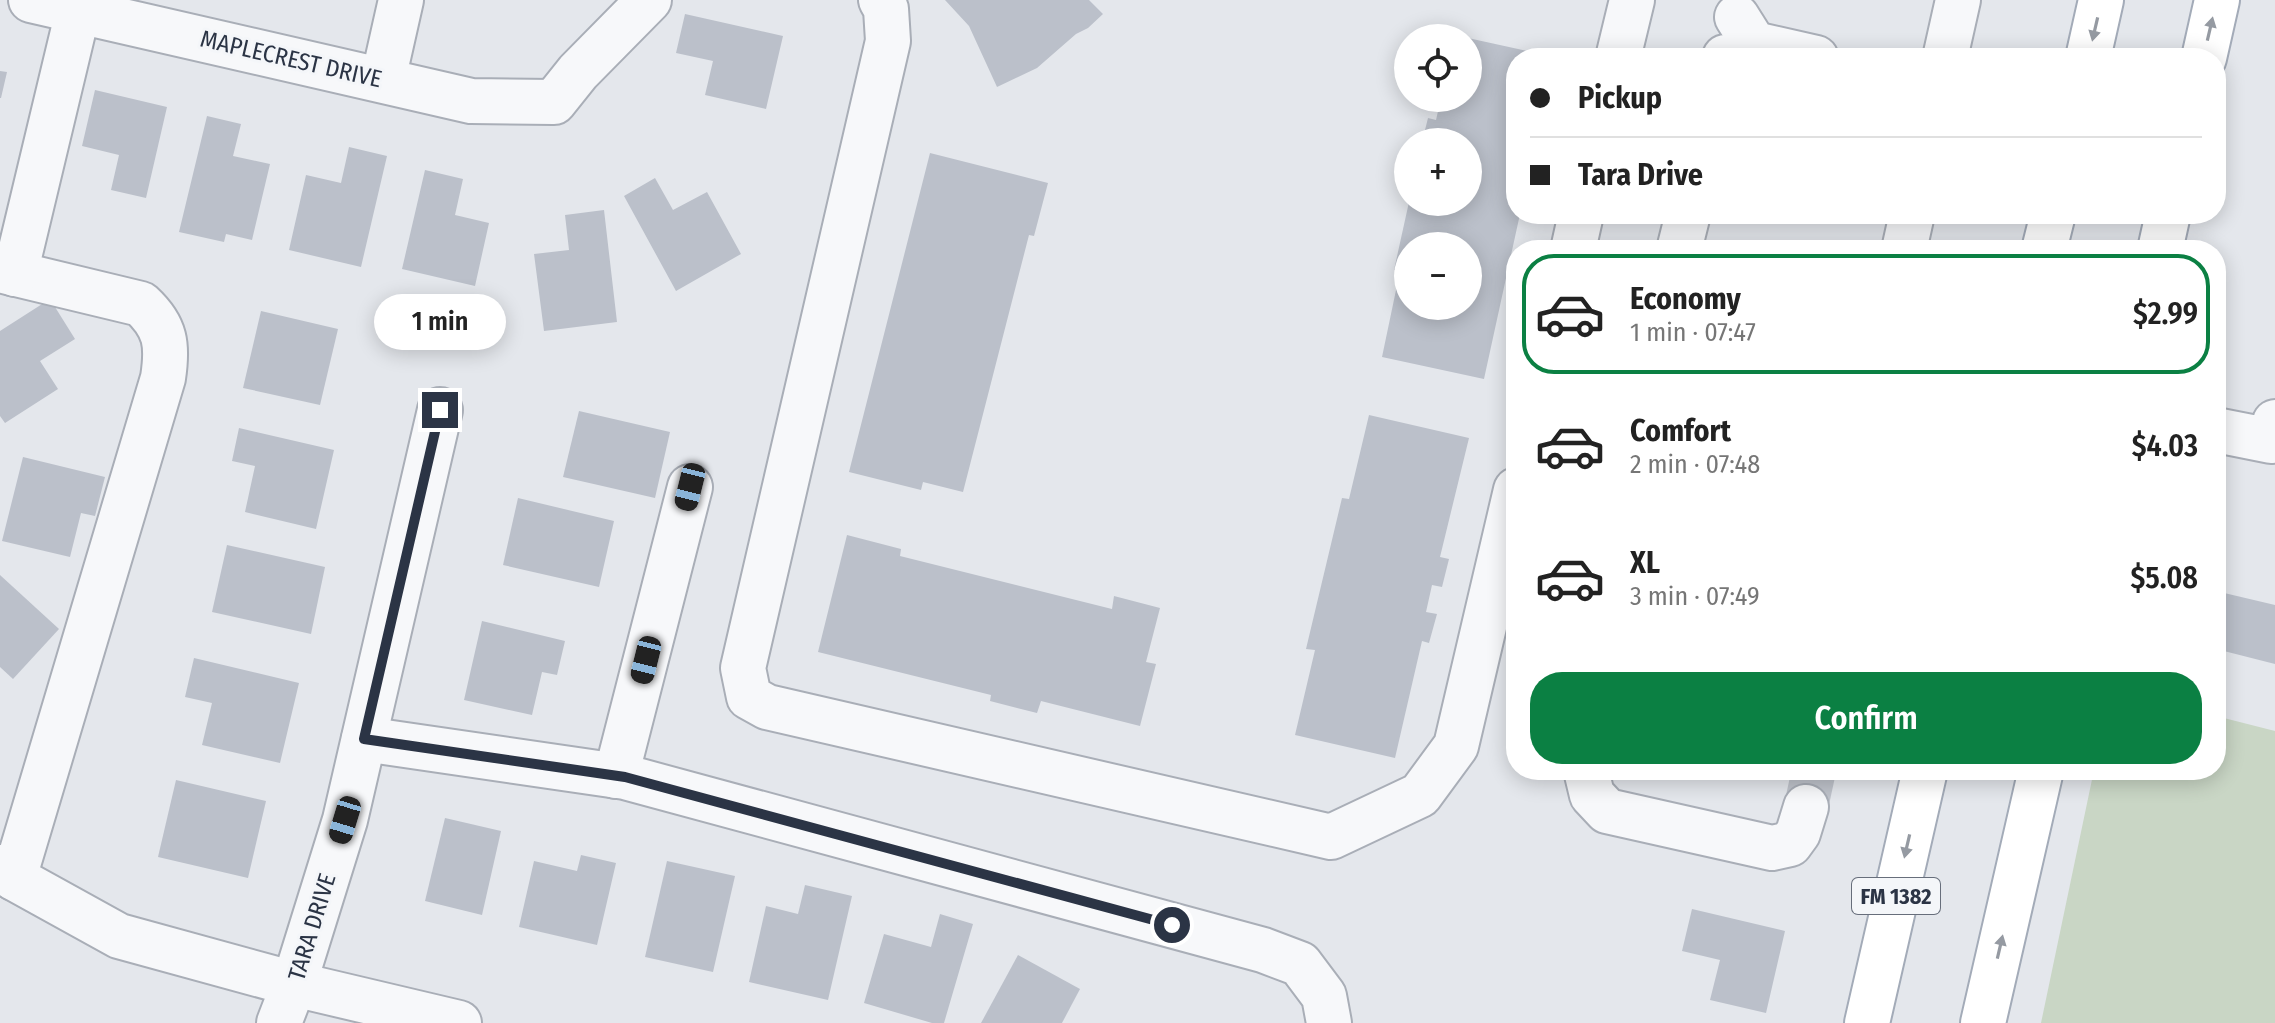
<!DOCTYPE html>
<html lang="en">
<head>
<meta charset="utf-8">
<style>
	:root { --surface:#fff; --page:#f6f6f6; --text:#222; --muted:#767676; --line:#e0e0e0; --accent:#0b8043 }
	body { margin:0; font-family:"Fira Sans Condensed",sans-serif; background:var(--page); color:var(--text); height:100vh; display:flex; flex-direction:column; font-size:30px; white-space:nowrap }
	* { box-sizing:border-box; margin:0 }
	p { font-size:26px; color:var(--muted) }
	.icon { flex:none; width:44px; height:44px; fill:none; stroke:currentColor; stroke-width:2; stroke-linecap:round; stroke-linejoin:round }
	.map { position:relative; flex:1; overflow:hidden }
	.drawer { position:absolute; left:1506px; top:240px; width:720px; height:540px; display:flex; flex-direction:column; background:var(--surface); border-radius:32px; box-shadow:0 4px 20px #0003 }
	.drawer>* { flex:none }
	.guide { position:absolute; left:1506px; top:48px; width:720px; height:176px; border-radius:32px; box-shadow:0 4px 20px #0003; display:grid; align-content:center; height:176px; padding:0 24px; background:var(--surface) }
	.buttons { position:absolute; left:1394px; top:24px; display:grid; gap:16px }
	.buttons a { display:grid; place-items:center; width:88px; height:88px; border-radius:50%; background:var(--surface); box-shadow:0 4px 20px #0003; font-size:40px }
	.end { position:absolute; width:36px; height:36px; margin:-18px; border:10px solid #2b3445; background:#fff; box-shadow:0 0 0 4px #fff }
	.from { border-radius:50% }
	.bubble { position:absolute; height:56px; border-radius:28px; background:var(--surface); box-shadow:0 4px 20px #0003; font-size:26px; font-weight:600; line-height:56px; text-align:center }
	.car { position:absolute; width:24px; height:48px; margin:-24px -12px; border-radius:10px; box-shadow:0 0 6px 2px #0007; background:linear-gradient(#222 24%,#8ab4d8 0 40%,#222 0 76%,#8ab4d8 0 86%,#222 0) }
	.guide b { display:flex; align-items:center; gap:28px; height:76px; font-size:30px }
	.guide b+b { border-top:2px solid var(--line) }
	.guide i { width:20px; height:20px; background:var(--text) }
	ul { padding:14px 0 0; list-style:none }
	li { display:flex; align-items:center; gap:24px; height:120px; margin:0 16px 12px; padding:0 8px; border:4px solid transparent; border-radius:32px }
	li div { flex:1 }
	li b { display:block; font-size:30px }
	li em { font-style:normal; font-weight:600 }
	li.on { border-color:var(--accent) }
	li>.icon { width:72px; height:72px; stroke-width:1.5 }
	.button { display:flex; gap:16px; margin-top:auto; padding:16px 24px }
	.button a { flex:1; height:92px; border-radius:32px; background:var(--accent); color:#fff; font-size:32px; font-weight:600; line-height:92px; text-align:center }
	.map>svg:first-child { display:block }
</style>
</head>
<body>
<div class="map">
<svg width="2275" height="1023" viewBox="0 0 2275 1023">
	<rect width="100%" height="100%" fill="#e4e7ec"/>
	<!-- green -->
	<polygon fill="#c9d6c5" points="2216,716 2275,731 2275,1023 2041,1023 2094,770 2216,770"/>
	<!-- building -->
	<g fill="#bbc0ca" fill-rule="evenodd">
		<polygon points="945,0 1089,0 1103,14 1088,28 1076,34 1037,68 997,87 969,26"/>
		<polygon points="685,14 783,36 766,109 705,95 713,61 676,53"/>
		<path d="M 1468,38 L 1555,57 L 1516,58 L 1516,214 L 1520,214 L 1484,379 L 1382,357 L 1400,271 L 1394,270 L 1409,202 L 1468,202 L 1468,142 L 1422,142 L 1428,118 L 1436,120 L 1441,98 L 1468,98 ZM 1408,246 L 1468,246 L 1468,306 L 1408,306 Z"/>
		<polygon points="0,71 7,72 1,98 0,98"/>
		<polygon points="95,90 167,107 146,198 111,190 119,155 82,146"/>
		<polygon points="207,116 241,124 233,156 270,164 252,240 226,234 224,242 179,232"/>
		<polygon points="349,147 387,156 361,267 289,250 306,175 341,183"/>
		<polygon points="930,153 1048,183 1034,236 1029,235 963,492 923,482 921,490 849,472"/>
		<polygon points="425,170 463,179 455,215 489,223 475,286 402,269"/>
		<polygon points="655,178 673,210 707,192 741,254 676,291 624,196"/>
		<polygon points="604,210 617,322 544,331 534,254 569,250 565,215"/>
		<polygon points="50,299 75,339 40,361 58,389 5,423 0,416 0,331"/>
		<polygon points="261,311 338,329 320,405 243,388"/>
		<polygon points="579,411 670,432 655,498 563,477"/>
		<polygon points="1369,415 1469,438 1440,557 1449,559 1442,587 1432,585 1426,612 1437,614 1429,643 1422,641 1395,758 1295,735 1315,650 1306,649 1342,498 1349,499"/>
		<polygon points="239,428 334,450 316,529 245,512 255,466 232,461"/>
		<polygon points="23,457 105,477 95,516 81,513 70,557 2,541"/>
		<polygon points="518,498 614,521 599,587 503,565"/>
		<polygon points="847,535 901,549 900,556 1112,609 1114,596 1160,608 1146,662 1156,664 1140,726 1041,701 1037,713 990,701 991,695 818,652"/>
		<polygon points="227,545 325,567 311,634 212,612"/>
		<polygon points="0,575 59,629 13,679 0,667"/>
		<polygon points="2220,592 2275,605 2275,664 2216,649 2216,609"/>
		<polygon points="482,621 565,641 557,675 542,672 532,715 464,700"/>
		<polygon points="194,658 299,683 280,763 202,745 212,703 185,697"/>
		<polygon points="176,780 266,801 248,878 158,857"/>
		<polygon points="445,818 501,831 482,915 425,901"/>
		<polygon points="581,855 616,863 597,945 519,927 534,861 577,871"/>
		<polygon points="667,861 735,876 713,972 645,957"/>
		<polygon points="805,885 852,896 828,1000 749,982 766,906 798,914"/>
		<polygon points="1692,909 1785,931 1766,1013 1710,1000 1720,960 1682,951"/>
		<polygon points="940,914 973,924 944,1023 932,1023 864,1003 884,934 931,947"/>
		<polygon points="1018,955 1080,989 1062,1023 981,1023"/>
	</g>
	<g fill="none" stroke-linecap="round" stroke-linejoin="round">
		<!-- minor-tunnel -->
		<polyline stroke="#bfc3cb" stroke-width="44" stroke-dasharray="44 22" stroke-linecap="butt" points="1806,807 1814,770"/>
		<defs>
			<g id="minor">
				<polyline points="31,0 471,101 554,102 578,72 649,0"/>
				<polyline points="881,0 886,9 888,41 743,668 749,697 767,707 1331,837 1420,795 1456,746 1516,490"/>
				<polyline points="1737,17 1754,44 1816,58"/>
				<polyline points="1618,58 1632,0"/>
				<polyline points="1725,58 1725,57"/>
				<polyline points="1945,58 1958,0"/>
				<polyline points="383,80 401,0"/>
				<polyline points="1573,250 1581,214"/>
				<polyline points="1679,250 1688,214"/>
				<polyline points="1904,250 1912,214"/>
				<path d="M 0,270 L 141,304 C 166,327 168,345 163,378 L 14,878"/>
				<polyline points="15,274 78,11"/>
				<polyline points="2216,430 2271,441 2275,422"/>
				<polyline points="364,739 625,777 1263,950 1300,964 1324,996 1329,1023"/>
				<polyline points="1586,770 1592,795 1607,811 1772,848 1790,844 1798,833 1806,807"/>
				<polyline points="616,776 690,487"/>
				<polyline points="0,867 14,878 119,936 294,984 459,1023"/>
				<polyline points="279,1023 294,984 345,820 440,410"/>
			</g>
			<g id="major">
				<polyline points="2088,58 2101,0"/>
				<polyline points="2204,58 2217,0"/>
				<polyline points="2044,250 2053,214"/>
				<polyline points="2160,250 2168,214"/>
				<polyline points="1867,1023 1925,770"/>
				<polyline points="1983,1023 2041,770"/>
			</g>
		</defs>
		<!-- minor casing -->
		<use href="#minor" stroke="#a9aeb7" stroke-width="48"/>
		<!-- major casing -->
		<use href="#major" stroke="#a3abb8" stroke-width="48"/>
		<!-- minor -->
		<use href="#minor" stroke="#f7f8fa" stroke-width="44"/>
		<!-- major -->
		<use href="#major" stroke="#fff" stroke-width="44"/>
	</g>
	<!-- one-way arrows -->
	<defs><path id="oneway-solid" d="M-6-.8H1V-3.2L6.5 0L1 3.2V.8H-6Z" transform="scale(2)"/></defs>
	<g fill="#959aa2">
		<use href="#oneway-solid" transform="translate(2095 29) rotate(103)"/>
		<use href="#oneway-solid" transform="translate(2210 29) rotate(-77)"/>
		<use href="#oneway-solid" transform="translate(1907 846) rotate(103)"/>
		<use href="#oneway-solid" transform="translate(2000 947) rotate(-77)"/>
	</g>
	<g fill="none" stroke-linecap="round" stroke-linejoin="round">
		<!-- route -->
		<polyline stroke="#2b3445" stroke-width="10" points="440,410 364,739 625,777 1172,925"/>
	</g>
	<g text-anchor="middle" stroke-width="6" stroke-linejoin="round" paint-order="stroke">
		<!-- shield labels -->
		<rect fill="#f4f6f9" stroke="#676e7b" stroke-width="2" x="1852" y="878" width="88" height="36" rx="6"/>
		<g font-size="22" font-weight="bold" fill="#2b3445">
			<text x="1896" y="904">FM 1382</text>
		</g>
		<!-- street labels -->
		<g font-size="24" fill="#2b3445" stroke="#f4f6f9">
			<text transform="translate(291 59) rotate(13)" y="8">MAPLECREST DRIVE</text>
			<text transform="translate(312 927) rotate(-73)" y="8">TARA DRIVE</text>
		</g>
	</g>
</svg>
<div class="buttons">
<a><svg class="icon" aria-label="locate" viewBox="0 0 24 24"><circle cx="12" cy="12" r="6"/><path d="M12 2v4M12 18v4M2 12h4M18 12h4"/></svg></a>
<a>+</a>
<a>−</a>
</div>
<i class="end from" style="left:1172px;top:925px"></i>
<i class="end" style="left:440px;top:410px"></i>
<div class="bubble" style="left:374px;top:294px;width:132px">1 min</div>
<i class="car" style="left:690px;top:487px;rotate:194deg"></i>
<i class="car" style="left:646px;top:660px;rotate:194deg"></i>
<i class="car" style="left:345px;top:820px;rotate:197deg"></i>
<div class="guide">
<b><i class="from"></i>Pickup</b>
<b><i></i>Tara Drive</b>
</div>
<section class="drawer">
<ul>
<li class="on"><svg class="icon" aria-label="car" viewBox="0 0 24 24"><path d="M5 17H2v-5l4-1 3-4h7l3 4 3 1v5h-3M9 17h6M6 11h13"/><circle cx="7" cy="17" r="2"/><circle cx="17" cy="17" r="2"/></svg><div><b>Economy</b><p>1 min · 07:47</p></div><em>$2.99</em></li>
<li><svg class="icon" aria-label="car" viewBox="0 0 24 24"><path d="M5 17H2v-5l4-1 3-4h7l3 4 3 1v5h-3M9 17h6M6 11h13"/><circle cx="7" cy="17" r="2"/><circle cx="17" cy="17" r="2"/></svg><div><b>Comfort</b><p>2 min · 07:48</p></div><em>$4.03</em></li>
<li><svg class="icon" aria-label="car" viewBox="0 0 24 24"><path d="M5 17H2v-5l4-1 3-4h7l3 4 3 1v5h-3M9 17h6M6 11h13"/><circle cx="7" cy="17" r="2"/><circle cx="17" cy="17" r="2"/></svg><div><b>XL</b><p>3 min · 07:49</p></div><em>$5.08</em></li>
</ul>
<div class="button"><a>Confirm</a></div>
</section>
</div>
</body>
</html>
